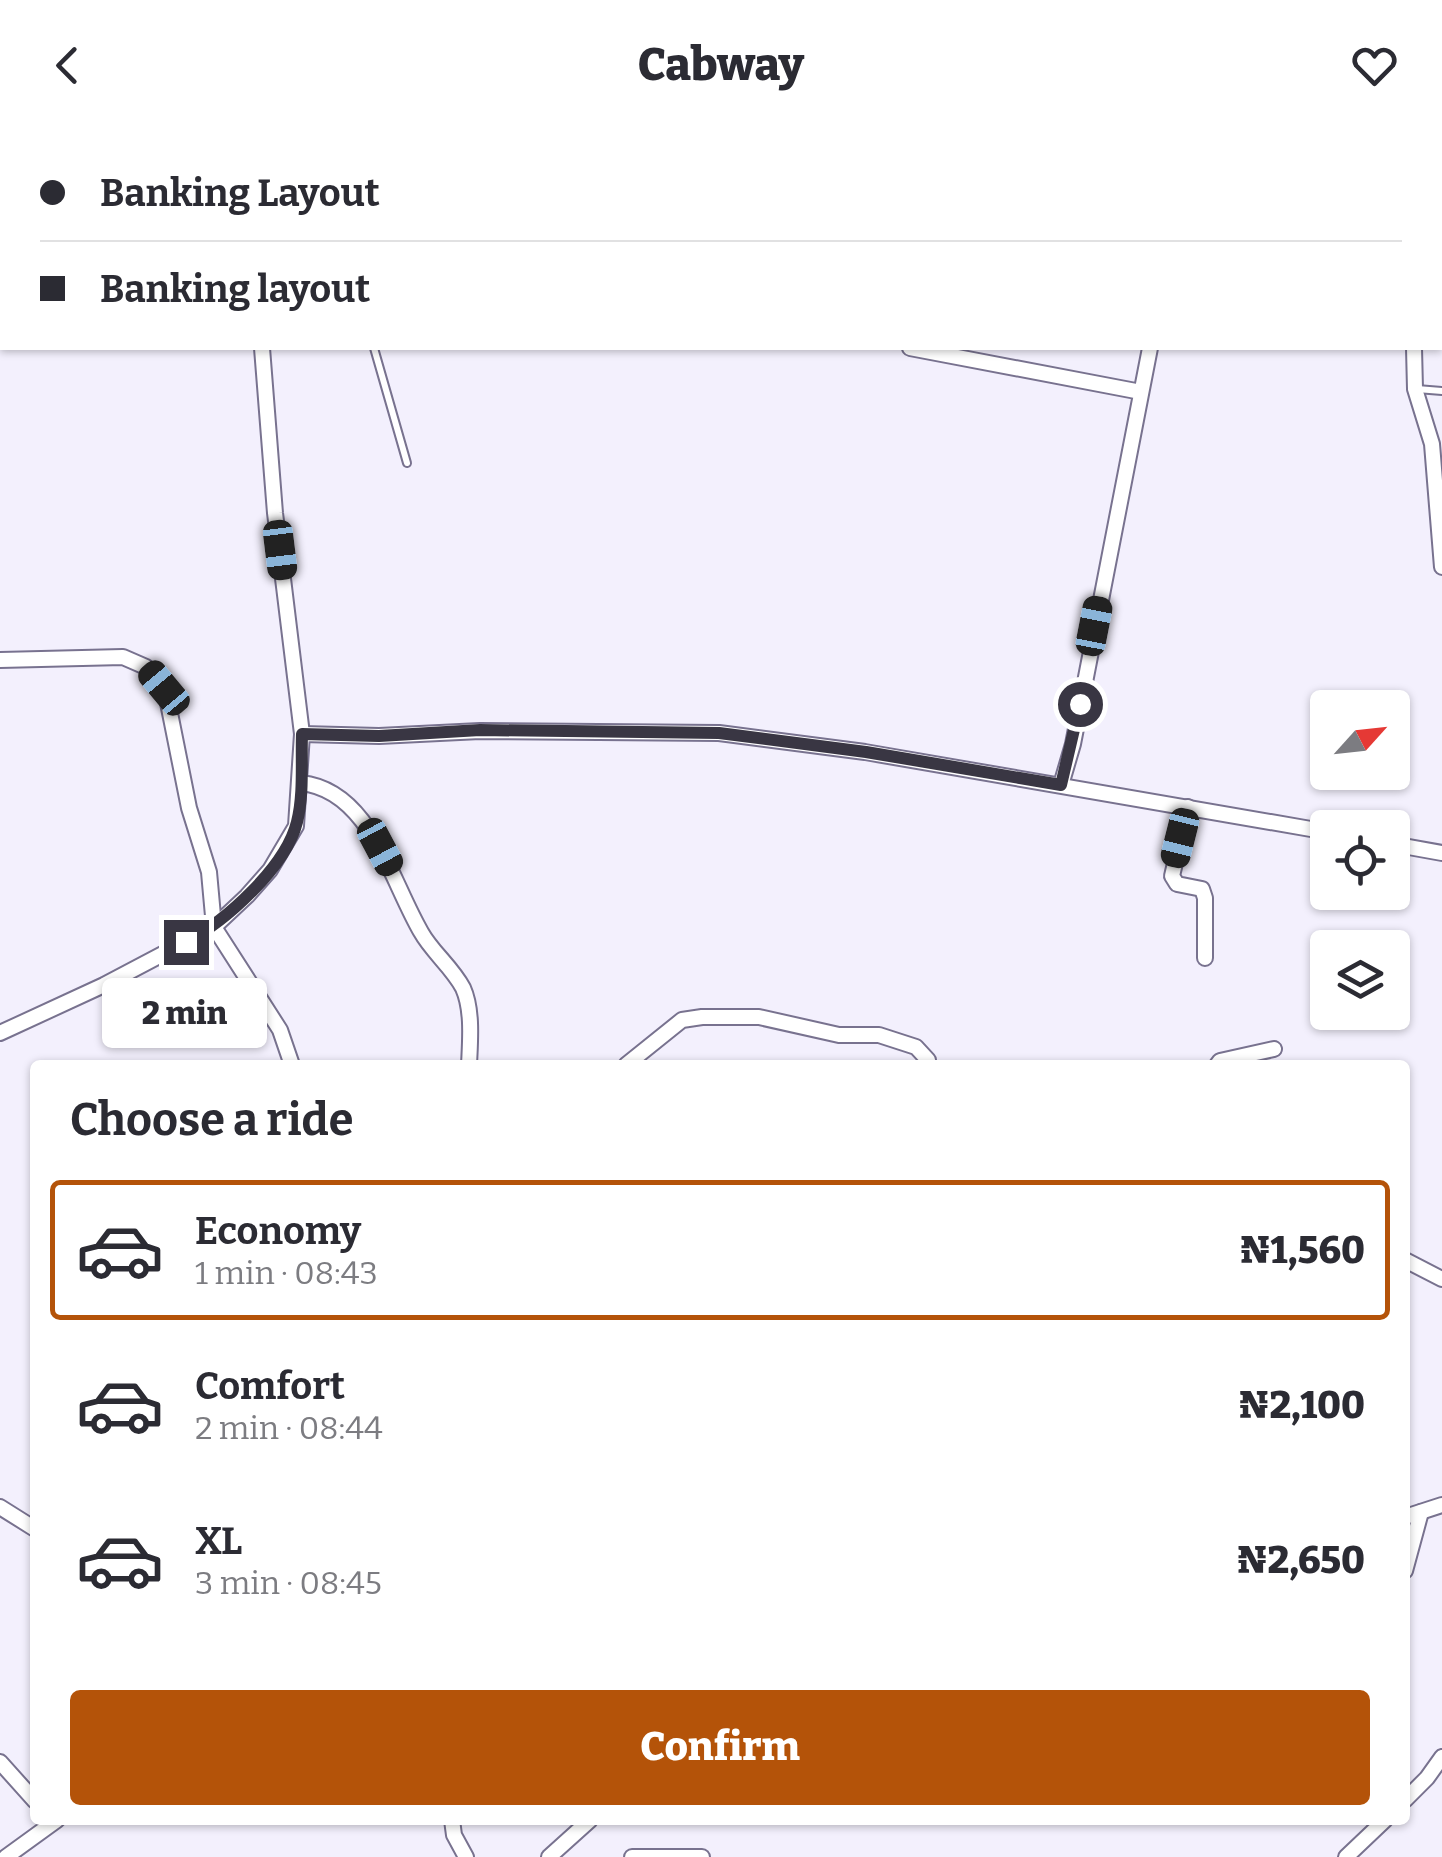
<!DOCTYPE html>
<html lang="en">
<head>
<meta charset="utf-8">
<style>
	:root { --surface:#fff; --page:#f7f7f7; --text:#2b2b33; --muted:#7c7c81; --line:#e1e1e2; --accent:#b45309 }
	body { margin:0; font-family:Bitter,serif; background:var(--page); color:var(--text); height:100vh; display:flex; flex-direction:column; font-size:38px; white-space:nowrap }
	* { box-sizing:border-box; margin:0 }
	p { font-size:32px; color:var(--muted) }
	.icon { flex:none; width:55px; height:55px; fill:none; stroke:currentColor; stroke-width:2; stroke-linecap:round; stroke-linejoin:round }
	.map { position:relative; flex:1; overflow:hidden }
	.side { position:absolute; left:30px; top:930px; width:1380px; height:765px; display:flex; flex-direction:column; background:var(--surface); border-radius:10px; box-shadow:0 2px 8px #0004 }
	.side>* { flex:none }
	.guide { position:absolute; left:0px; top:0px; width:1442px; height:220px; box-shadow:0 2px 8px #0004; display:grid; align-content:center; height:220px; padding:0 40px; background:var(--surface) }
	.needle { width:65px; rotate:63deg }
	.controls { position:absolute; left:1310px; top:560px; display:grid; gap:20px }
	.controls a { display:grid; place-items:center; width:100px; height:100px; border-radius:10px; background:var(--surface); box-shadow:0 2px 8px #0004; font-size:50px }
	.end { position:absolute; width:45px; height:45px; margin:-22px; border:12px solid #393643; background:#fff; box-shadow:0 0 0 5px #fff }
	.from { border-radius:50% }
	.bubble { position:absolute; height:70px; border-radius:10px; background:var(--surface); box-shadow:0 2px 8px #0004; font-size:32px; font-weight:800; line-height:70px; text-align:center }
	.car { position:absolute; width:30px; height:60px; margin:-30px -15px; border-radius:12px; box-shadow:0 0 8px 2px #0007; background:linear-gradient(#222 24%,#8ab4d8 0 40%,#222 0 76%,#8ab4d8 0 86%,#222 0) }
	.guide b { display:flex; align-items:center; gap:35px; height:95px; font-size:38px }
	.guide b+b { border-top:2px solid var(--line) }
	.guide i { width:25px; height:25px; background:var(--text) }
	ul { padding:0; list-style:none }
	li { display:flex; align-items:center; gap:30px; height:140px; margin:0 20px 15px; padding:0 20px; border:5px solid transparent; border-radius:10px }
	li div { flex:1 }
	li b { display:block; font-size:38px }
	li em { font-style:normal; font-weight:800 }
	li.active { border-color:var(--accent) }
	li>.icon { width:90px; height:90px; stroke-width:1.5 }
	h2 { padding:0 40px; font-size:45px; line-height:120px }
	.action { display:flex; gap:20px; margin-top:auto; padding:20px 40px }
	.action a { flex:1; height:115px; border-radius:10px; background:var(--accent); color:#fff; font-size:40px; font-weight:800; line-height:115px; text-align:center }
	header { display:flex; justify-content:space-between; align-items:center; height:130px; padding:0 40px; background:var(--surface); font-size:45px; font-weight:800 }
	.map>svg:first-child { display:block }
</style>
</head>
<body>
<header><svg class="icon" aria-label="back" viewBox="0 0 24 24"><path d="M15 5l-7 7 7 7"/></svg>Cabway<svg class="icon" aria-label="heart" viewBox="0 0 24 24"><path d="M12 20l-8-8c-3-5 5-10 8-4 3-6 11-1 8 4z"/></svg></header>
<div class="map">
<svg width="1442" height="1727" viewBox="0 0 1442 1727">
	<rect width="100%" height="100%" fill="#f3f0fd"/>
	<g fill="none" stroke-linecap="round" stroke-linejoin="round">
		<defs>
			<g id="service">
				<polyline points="374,218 407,333"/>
				<polyline points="1417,259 1442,261"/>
			</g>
			<g id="minor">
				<polyline points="216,0 217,2"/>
				<polyline points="530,0 531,2"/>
				<polyline points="732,2 732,0"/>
				<polyline points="1194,2 1194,0"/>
				<polyline points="1421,2 1421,0"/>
				<polyline points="262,218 275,383 302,604"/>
				<polyline points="910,218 1141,262"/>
				<polyline points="1414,218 1415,259 1432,314 1442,437"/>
				<polyline points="0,530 123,527 146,537 165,558 189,678 209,742 214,797 280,900 292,935"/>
				<path d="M 301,653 C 370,660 391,751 421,802 C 432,822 452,837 463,858 C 473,880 470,912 469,935"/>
				<polyline points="1061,655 1073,614 1150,218"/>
				<polyline points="1188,677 1172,746 1177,754 1202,759 1205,768 1205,828"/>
				<polyline points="1392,714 1442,723"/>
				<polyline points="0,903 104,855 214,797 247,766 270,740 296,696 302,604 379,606 480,601 719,603 865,622 1328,702"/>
				<polyline points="626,935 682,890 702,887 759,887 839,905 879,905 916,917 928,930 927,935"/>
				<polyline points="1217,935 1220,931 1274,919"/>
				<polyline points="1405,1130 1442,1149"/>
				<polyline points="0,1377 35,1399"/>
				<polyline points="1405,1387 1442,1375"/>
				<polyline points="1405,1441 1421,1382"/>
				<polyline points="0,1632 35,1671"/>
				<polyline points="1405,1670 1427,1648 1442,1627"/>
				<polyline points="452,1690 454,1705 466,1727"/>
				<polyline points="6,1727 57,1690"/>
				<polyline points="549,1727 590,1690"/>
				<polyline points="632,1727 702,1727"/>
				<polyline points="1346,1727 1385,1690"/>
			</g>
		</defs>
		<!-- service casing -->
		<use href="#service" stroke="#78728f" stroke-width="10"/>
		<!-- minor casing -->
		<use href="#minor" stroke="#78728f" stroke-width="18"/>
		<!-- service -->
		<use href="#service" stroke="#fff" stroke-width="6"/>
		<!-- minor -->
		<use href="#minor" stroke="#fff" stroke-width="14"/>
	</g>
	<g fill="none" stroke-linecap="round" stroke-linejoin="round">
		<!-- route -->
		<path stroke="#393643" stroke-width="12" d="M 186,812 C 226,791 286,737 297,692 C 304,664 301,633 302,604 L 379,606 L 480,600 L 719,603 L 866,622 L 1061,655 L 1080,574"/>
	</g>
</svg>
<div class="controls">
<a><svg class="needle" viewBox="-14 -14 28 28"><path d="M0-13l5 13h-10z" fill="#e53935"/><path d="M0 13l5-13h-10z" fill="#7c7c81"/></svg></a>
<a><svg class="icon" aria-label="locate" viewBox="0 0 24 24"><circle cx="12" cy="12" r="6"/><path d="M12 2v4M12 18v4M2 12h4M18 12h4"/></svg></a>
<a><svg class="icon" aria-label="layers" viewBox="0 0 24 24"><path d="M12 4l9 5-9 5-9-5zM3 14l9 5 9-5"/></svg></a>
</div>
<i class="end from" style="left:1080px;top:574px"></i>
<i class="end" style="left:186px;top:812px"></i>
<div class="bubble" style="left:102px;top:848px;width:165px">2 min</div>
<i class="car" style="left:280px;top:420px;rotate:173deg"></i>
<i class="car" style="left:1094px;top:496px;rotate:11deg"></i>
<i class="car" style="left:164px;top:558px;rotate:320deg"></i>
<i class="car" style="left:1180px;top:708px;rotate:194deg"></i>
<i class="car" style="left:380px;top:717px;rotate:152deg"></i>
<div class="guide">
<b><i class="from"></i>Banking Layout</b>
<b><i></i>Banking layout</b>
</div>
<section class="side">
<h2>Choose a ride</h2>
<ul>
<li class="active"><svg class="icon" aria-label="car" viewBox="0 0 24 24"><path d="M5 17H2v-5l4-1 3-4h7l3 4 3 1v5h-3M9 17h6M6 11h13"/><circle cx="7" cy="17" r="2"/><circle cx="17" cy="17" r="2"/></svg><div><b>Economy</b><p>1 min · 08:43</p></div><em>₦1,560</em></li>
<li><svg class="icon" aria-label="car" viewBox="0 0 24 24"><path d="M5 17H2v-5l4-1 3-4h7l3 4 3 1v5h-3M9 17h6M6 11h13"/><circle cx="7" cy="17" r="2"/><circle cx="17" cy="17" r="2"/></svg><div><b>Comfort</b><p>2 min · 08:44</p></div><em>₦2,100</em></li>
<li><svg class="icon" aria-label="car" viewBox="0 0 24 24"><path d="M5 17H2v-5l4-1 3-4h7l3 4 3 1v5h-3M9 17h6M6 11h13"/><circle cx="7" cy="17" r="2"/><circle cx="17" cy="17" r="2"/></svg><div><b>XL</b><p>3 min · 08:45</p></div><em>₦2,650</em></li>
</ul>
<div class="action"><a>Confirm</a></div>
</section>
</div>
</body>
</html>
